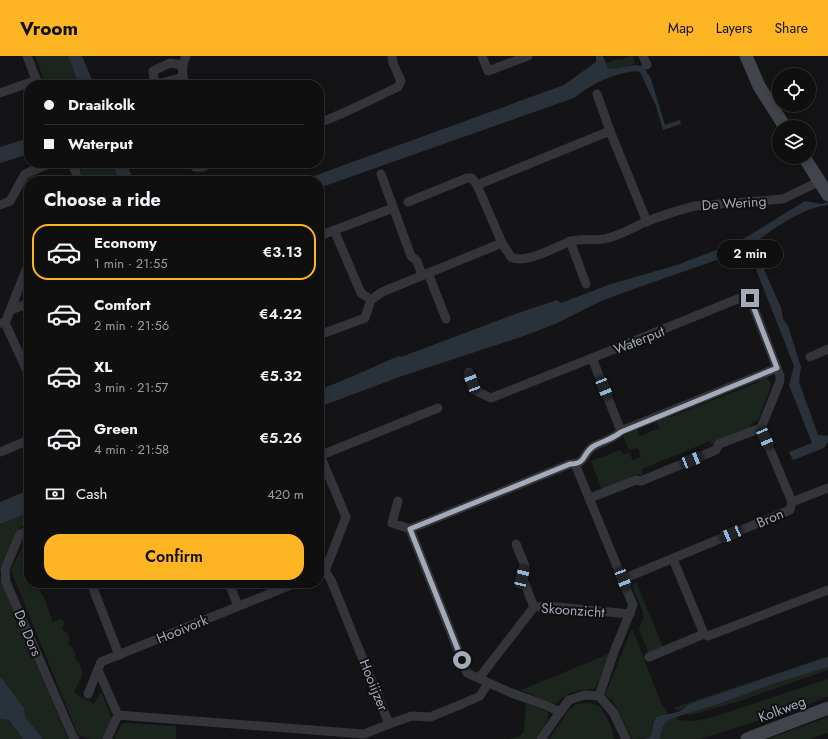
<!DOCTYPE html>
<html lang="en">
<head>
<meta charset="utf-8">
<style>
	:root { --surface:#0f0f10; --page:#181819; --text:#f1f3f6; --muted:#9b9c9f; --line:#2f2f30; --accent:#feb524 }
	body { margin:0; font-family:Jost,sans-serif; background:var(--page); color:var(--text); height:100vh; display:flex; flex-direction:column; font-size:15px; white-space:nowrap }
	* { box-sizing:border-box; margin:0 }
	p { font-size:13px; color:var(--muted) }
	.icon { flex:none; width:22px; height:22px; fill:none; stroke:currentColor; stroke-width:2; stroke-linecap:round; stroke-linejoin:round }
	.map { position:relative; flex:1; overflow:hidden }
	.side { position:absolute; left:24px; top:120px; width:300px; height:412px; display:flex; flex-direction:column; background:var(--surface); border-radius:16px; box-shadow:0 2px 10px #0003,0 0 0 1px var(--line) }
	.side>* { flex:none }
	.guide { position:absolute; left:24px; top:24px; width:300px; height:88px; border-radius:16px; box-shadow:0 2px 10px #0003,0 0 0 1px var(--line); display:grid; align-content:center; height:88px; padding:0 20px; background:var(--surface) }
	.tools { position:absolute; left:772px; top:12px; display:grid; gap:8px }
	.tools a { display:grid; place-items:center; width:44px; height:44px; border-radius:50%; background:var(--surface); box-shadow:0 2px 10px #0003,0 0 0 1px var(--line); font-size:20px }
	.end { position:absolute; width:18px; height:18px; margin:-9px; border:5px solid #a4aab7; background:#111; box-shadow:0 0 0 2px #111 }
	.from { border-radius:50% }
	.bubble { position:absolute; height:28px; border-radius:14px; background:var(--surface); box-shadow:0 2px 10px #0003,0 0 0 1px var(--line); font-size:13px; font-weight:600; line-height:28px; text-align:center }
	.car { position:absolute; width:12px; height:24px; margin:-12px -6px; border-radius:5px; box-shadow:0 0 3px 1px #0007; background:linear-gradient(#222 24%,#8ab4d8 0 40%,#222 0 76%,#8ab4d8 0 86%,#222 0) }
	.guide b { display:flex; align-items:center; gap:14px; height:38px; font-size:15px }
	.guide b+b { border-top:1px solid var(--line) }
	.guide i { width:10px; height:10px; background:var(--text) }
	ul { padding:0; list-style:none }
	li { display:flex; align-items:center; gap:12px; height:56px; margin:0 8px 6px; padding:0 12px; border:2px solid transparent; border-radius:16px }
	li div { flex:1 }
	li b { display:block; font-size:15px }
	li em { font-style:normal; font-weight:600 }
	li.selected { border-color:var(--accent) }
	li>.icon { width:36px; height:36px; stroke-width:1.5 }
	h2 { padding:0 20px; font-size:18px; line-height:48px }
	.pay { display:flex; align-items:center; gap:10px; height:44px; padding:0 20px; font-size:15px }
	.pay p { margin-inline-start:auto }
	.action { display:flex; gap:8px; margin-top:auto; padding:8px 20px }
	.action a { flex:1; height:46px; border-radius:16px; background:var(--accent); color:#111; font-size:16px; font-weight:600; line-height:46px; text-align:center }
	header { display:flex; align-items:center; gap:24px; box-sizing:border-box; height:56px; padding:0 20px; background:var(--accent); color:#111 }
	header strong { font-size:19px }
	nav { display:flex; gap:22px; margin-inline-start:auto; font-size:14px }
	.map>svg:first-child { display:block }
</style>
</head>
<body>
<header>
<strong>Vroom</strong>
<nav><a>Map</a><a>Layers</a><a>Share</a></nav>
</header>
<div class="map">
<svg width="828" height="683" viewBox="0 0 828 683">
	<rect width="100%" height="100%" fill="#141416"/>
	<!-- green -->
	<g fill="#1b241d">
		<polygon points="35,0 68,0 79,29 46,29"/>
		<polygon points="631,0 633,0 635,7 634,8 616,13 607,13 605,7 619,3 620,4"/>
		<polygon points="77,107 112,107 120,125 85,125"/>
		<polygon points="765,320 768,321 767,323 770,325 771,330 758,364 750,369 751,372 714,391 710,385 642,413 643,420 638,418 602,434 591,405 621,394 624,398 629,397 633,404 641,401 638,392 629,394 623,380 637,372 640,380 659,372 656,364 665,360 668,362 759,326 761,322"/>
		<polygon points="29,457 29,468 20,471 0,512 0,468"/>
		<polygon points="29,478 29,527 39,527 41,533 39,534 42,540 43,539 53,566 62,562 65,569 62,570 64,576 67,575 70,584 68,585 70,591 72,590 76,599 74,600 76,605 78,605 83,617 74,637 94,648 101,635 112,663 102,683 90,683 78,679 12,517 11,514"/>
		<polygon points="0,520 68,683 43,683 26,662 24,652 0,620"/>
		<polygon points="636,526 663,591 649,598 639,573 643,563 643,556 631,528"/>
		<path d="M 632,572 L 661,647 L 668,657 L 659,660 L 652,667 L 652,678 C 646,683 640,683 632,683 L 612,644 L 605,639 Z"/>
		<polygon points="611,597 595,633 581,634 570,637 555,648 521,634"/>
		<polygon points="828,600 828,614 743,644 699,657 690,659 673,652"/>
		<polygon points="828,623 828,640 802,651 700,683 660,683 663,670 669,664 676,661 678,664 694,665 710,662"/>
		<polygon points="526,647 548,656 548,663 536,683 509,683 520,680 524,676"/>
		<polygon points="590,647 601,651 612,672 614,683 549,683 568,655 576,648"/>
		<polygon points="828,661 828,677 811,683 768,683"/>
		<polygon points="0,663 9,664 23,683 0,683"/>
		<polygon points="122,667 176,670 176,683 114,683"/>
	</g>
	<!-- water -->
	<g fill="#29323a">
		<polygon points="68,0 82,0 94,29 79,29"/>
		<path d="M 596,0 L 603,0 L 608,13 C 620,13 631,7 643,10 L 651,23 L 665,69 L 680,64 L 681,68 L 663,74 L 656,50 L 640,16 C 634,14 630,16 624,17 C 603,22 591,29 574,42 L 319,132 L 319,125 L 300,125 L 564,29 L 596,6 Z"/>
		<polygon points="29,82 29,98 0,107 0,91"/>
		<polygon points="112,107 126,107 134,125 120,125"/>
		<path d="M 805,145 L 821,148 L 828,146 L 828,149 C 803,151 773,173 753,188 L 781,252 L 783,263 L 788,270 L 801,311 L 799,326 L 818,379 L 825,380 L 828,379 L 828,386 L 824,392 L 793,404 L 789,396 L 812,387 L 789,329 L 794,310 L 748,193 L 628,235 L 599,246 L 555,268 L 518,282 L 402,320 L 319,351 L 319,334 C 346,324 372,311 399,300 L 401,301 L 518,257 L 557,244 L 561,247 L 611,228 L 677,209 L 740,185 Z"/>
		<polygon points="29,434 29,457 0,468 0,446"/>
		<path d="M 828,601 L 828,611 L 773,628 L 721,647 L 676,661 L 669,664 L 663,670 L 660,683 L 642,683 L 648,682 L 652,678 C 653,655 660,661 678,656 C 682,655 686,651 689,648 Z"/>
		<polygon points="0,620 24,652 26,662 43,683 23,683 9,664 0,663"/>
	</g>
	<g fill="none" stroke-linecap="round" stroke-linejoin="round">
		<!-- street -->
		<g stroke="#34353b" stroke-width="9">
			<polyline points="27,0 38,28"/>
			<polyline points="482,0 488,15 528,0"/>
			<polyline points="643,0 647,9"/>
			<polyline points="182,9 170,7 153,15 154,23 158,28 183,21"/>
			<path d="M 185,29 C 182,18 181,10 186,0"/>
			<polyline points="0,37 37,24"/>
			<polyline points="597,38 610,75 647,166"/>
			<path d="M 319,67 C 346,57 372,43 398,31 L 401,25 L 393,7 L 392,0"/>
			<polyline points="72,107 79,125"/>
			<polyline points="194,107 195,111 202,111 212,107"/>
			<polyline points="381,118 411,200 417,205 422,219"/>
			<polyline points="408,146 467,122 472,122 477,129"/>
			<polyline points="0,149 10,145 25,118 51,107"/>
			<polyline points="334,174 361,237 371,244"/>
			<polyline points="319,180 393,152"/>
			<polyline points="570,185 586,228"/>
			<polyline points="502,187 477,129 610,75"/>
			<polyline points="428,217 446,263"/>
			<polyline points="11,254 29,247"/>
			<polyline points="0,267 5,267 29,319"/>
			<polyline points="5,267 26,214 29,213"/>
			<path d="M 319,279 L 365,262 L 371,244 L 382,236 L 502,187 L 511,201 C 525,209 555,191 569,186 C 582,181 595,186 608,182 C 621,179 633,172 645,166 C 661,160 678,154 695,150 L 783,143 L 820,125"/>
			<polyline points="810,301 828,293"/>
			<polyline points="592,302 621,375"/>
			<polyline points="469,316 476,335 491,342 592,302 745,240 750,242 777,312"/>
			<polyline points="0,396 29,384"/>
			<polyline points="319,400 438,352"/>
			<path d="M 398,445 L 392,467 L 410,473 L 570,408 C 587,408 582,397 594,390 C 603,385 613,384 621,375 L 777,312 L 780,320 L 780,325 L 761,372 L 719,388 L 716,394 L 641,425 L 636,424 L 590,442"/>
			<polyline points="792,446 828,432"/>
			<polyline points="410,473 467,617 509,636 545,649 560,656 569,644 585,639 599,640 614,596 633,549 575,408"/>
			<polyline points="29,475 20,478 5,513 6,526 73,681 75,683"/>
			<polyline points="516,488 525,510 522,521 534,551"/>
			<polyline points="673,503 704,578"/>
			<polyline points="319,518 325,515 346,461 320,399"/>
			<polyline points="623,523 790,454 792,446 761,372"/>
			<polyline points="91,527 119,599"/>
			<polyline points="229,527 238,550"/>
			<polyline points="649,601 704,578 708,580 828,534"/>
			<polyline points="98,614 118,659 107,683"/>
			<polyline points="479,622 534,551 547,550 630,558"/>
			<polyline points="88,638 101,606 296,527"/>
			<polyline points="599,640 613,656 626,683"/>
			<polyline points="118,659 364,678 389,668 331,524 325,515"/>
			<polyline points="389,668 412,660 430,661 462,648 480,640 488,627"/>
			<polyline points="541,683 560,656"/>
		</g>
		<!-- secondary -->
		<g stroke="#42444b" stroke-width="13">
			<polyline points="746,0 759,30 785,71"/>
			<polyline points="804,101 828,139"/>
			<polyline points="747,683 828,652"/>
		</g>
	</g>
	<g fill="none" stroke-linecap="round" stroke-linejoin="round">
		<!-- route -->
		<path stroke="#a4aab7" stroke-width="5" d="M 462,604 L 410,473 L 570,408 C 587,408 582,397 594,390 C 603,385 613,383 621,376 L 777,312 L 750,242"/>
	</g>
	<g text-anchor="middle" stroke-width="4" stroke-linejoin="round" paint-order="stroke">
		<!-- street labels -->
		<g font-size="14" fill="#a4aab7" stroke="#0f0f11">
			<text transform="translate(734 147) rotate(-4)" y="5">De Wering</text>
			<text transform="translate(639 284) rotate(-22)" y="5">Waterput</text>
			<text transform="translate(770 462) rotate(-23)" y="5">Bron</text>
			<text transform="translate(573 554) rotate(4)" y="5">Skoonzicht</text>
			<text transform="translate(182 573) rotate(-22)" y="5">Hooivork</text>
			<text transform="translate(28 577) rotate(67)" y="5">De Dors</text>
			<text transform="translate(374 629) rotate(68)" y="5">Hooiijzer</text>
			<text transform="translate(782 653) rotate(-21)" y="5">Kolkweg</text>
		</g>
	</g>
</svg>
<div class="tools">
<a><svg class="icon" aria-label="locate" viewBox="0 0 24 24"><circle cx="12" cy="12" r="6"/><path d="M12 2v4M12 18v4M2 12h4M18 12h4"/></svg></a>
<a><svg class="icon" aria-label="layers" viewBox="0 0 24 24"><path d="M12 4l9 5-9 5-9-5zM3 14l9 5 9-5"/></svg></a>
</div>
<i class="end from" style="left:462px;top:604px"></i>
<i class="end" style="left:750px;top:242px"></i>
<div class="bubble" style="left:717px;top:184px;width:66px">2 min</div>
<i class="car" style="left:472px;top:326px;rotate:339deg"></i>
<i class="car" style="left:604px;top:332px;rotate:158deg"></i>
<i class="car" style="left:765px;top:382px;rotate:157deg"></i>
<i class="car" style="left:692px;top:404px;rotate:68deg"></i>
<i class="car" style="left:731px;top:478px;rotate:247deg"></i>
<i class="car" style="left:522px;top:521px;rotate:14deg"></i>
<i class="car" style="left:623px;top:523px;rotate:159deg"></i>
<div class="guide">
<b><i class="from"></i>Draaikolk</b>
<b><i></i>Waterput</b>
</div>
<section class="side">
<h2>Choose a ride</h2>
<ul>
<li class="selected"><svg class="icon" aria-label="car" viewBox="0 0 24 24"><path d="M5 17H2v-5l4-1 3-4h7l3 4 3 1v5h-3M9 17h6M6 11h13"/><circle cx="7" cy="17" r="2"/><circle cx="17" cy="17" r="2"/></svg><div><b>Economy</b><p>1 min · 21:55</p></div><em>€3.13</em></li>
<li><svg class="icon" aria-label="car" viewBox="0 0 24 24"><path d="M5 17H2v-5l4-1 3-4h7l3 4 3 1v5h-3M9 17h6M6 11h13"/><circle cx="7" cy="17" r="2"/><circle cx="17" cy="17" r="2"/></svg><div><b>Comfort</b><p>2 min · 21:56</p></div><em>€4.22</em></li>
<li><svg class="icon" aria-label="car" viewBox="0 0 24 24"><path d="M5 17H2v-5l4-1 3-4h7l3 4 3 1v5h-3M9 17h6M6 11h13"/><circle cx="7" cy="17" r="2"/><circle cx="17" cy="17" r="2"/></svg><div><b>XL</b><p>3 min · 21:57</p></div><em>€5.32</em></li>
<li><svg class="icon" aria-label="car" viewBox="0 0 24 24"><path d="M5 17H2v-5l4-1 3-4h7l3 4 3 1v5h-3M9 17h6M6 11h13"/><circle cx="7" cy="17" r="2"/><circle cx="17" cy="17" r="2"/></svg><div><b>Green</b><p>4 min · 21:58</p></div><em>€5.26</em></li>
</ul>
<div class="pay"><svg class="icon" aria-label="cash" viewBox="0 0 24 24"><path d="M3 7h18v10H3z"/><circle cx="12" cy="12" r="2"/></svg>Cash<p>420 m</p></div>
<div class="action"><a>Confirm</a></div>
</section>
</div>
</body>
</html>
